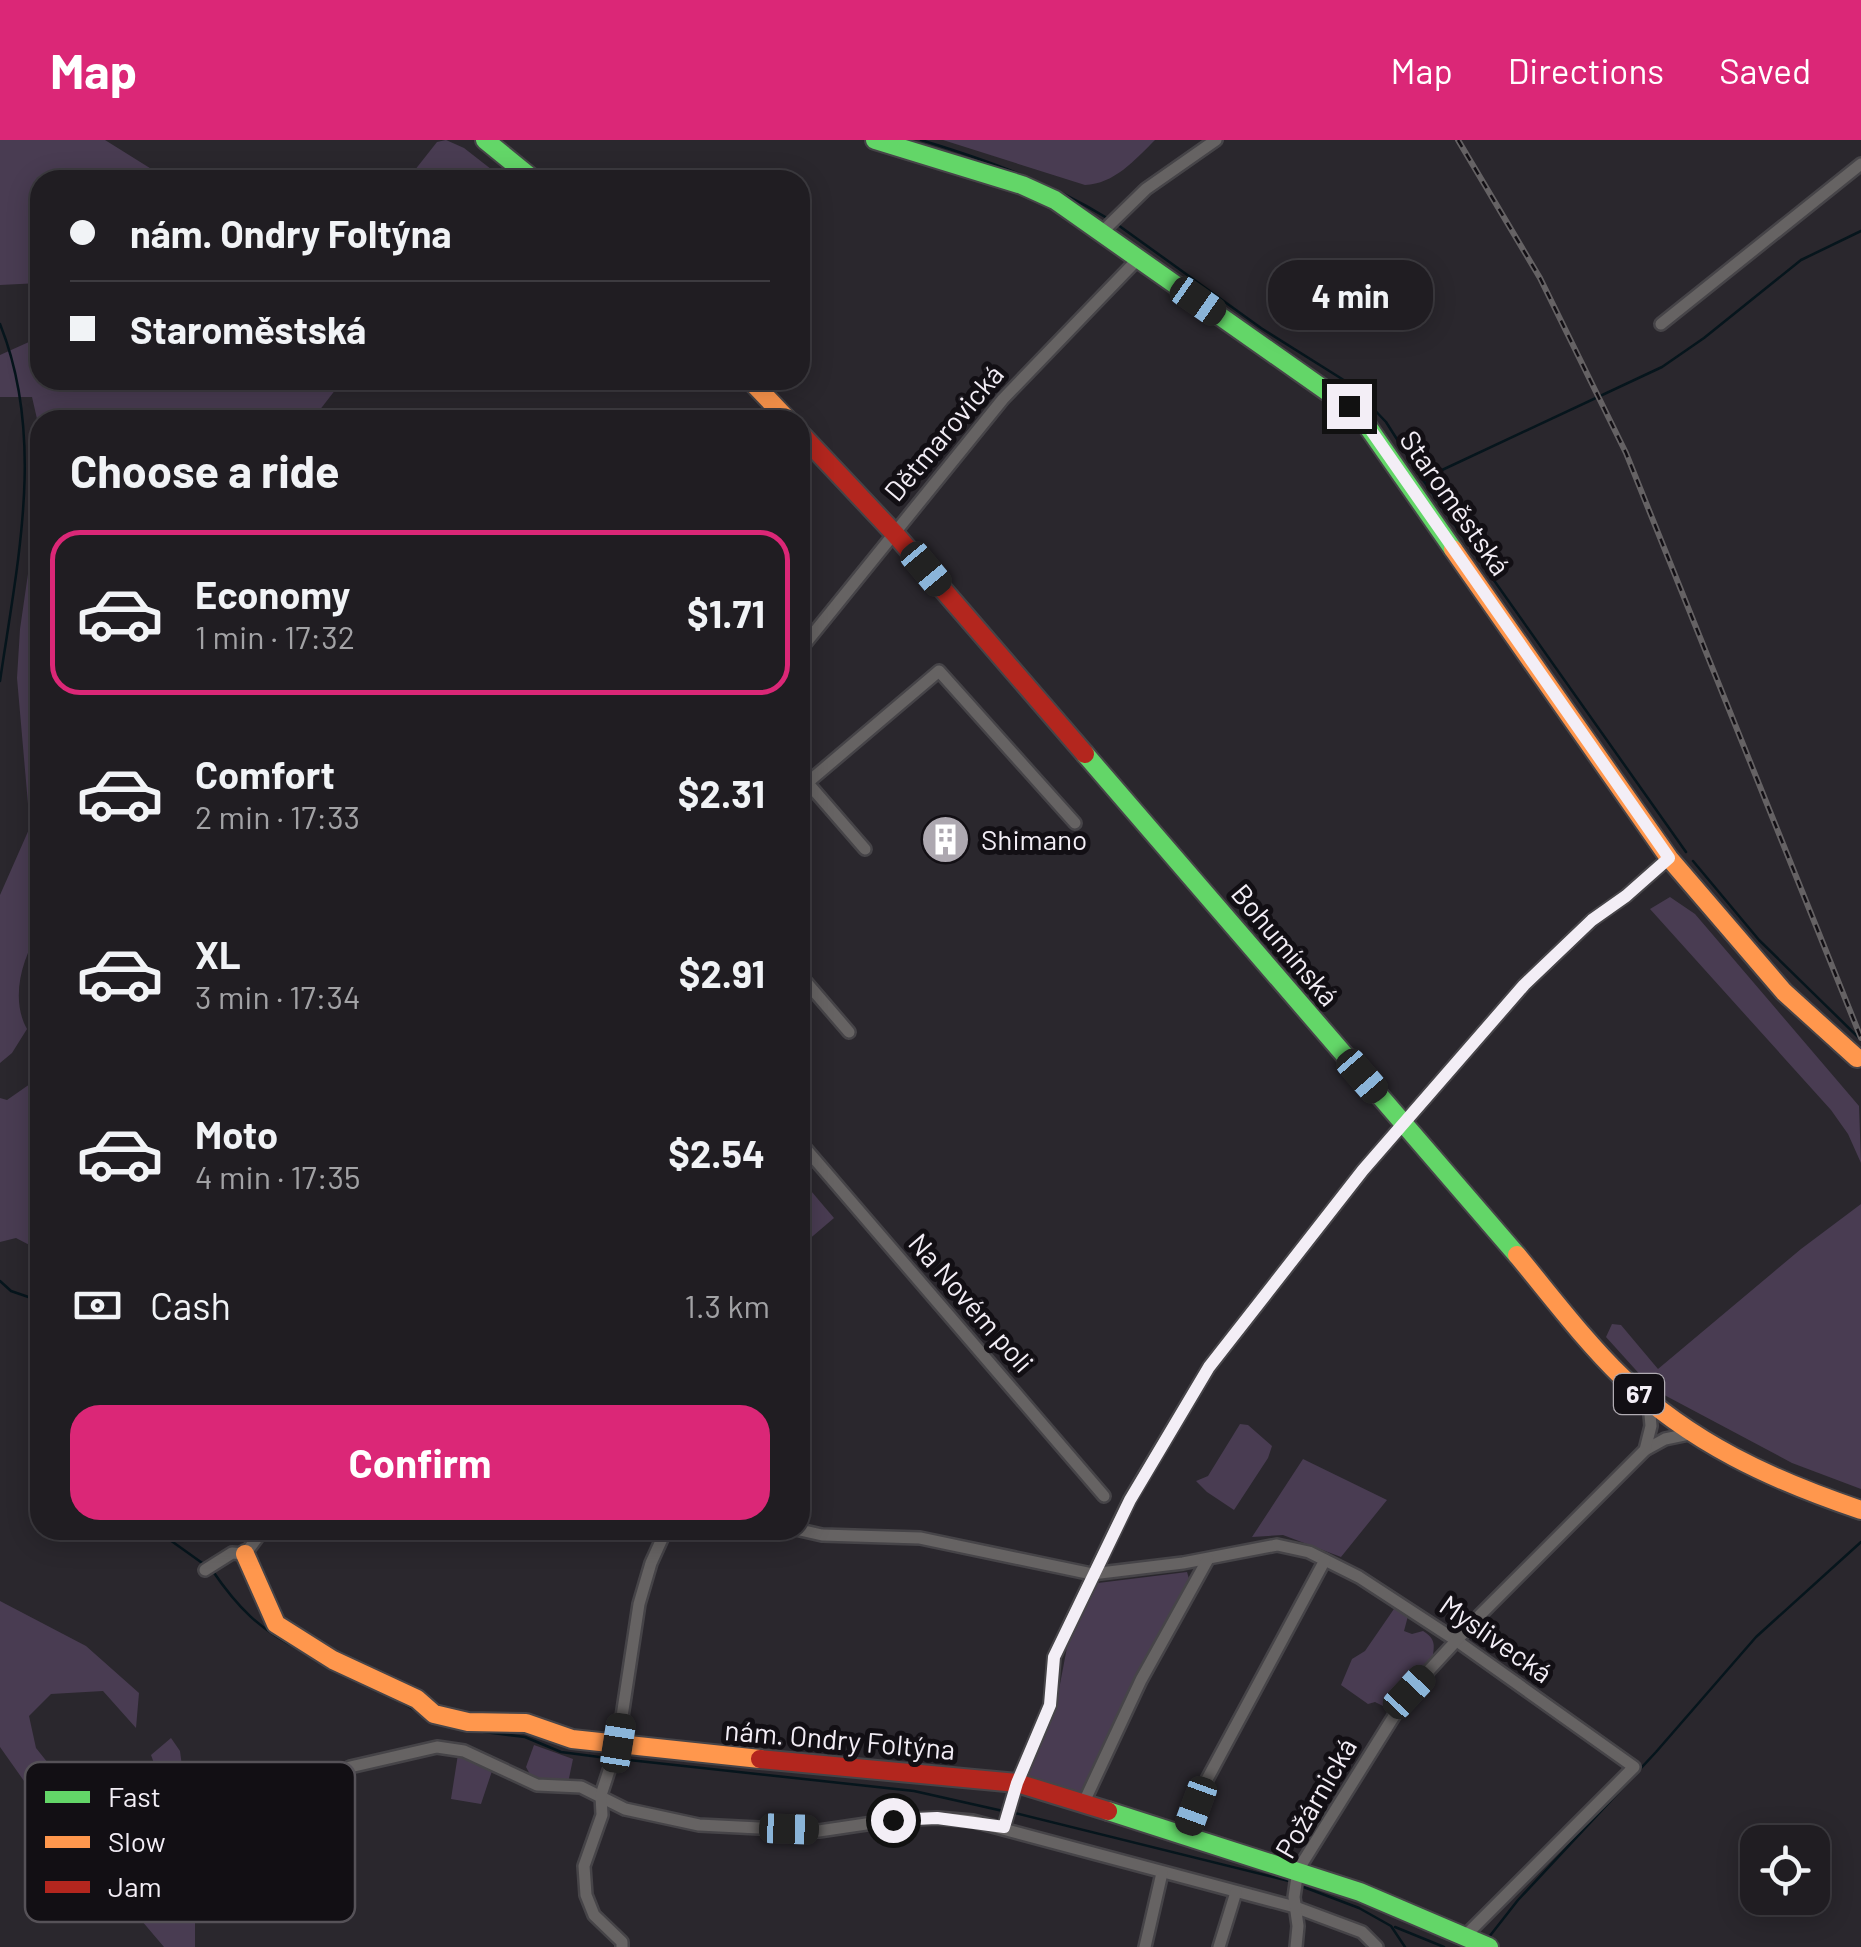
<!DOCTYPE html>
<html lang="en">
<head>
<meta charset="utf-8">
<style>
	:root { --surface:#201d22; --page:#28262a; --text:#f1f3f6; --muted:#a2a2a5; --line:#3d3b40; --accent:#db2777 }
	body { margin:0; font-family:Barlow,sans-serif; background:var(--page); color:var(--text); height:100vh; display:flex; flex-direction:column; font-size:38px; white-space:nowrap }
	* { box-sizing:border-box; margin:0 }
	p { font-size:32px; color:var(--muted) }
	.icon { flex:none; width:55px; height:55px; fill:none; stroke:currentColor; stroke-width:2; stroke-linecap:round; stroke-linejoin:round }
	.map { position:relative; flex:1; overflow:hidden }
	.drawer { position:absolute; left:30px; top:270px; width:780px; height:1130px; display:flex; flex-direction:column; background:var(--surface); border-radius:30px; box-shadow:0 5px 25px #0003,0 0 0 2px var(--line) }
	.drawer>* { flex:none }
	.banner { position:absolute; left:30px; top:30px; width:780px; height:220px; border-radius:30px; box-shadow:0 5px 25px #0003,0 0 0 2px var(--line); display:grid; align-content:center; height:220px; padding:0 40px; background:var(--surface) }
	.controls { position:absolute; left:1740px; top:1685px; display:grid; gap:20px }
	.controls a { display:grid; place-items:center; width:90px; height:90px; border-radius:20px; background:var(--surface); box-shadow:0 5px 25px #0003,0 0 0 2px var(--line); font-size:50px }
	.end { position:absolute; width:45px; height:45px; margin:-22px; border:12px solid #f3eef6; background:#111; box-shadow:0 0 0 5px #111 }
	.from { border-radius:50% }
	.bubble { position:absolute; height:70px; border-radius:30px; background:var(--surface); box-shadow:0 5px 25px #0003,0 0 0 2px var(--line); font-size:32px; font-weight:700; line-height:70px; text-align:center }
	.car { position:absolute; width:30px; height:60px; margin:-30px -15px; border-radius:12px; box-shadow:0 0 8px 2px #0007; background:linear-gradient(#222 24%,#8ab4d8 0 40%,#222 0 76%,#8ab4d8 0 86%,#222 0) }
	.banner b { display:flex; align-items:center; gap:35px; height:95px; font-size:38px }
	.banner b+b { border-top:2px solid var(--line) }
	.banner i { width:25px; height:25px; background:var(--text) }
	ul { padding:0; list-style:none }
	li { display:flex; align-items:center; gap:30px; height:165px; margin:0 20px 15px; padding:0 20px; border:5px solid transparent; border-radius:30px }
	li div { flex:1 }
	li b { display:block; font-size:38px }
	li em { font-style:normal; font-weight:700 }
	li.selected { border-color:var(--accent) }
	li>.icon { width:90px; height:90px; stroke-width:1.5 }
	h2 { padding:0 40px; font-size:45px; line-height:120px }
	.pay { display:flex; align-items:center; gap:25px; height:110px; padding:0 40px; font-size:38px }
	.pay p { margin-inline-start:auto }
	.primary-button { display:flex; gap:20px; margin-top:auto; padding:20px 40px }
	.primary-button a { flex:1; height:115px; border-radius:30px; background:var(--accent); color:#fff; font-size:40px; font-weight:700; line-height:115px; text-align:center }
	header { display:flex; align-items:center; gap:60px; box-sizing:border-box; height:140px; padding:0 50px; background:var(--accent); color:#fff }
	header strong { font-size:48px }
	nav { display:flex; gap:55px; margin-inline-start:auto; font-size:35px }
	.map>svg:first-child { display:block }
</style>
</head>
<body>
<header>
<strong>Map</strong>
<nav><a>Map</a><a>Directions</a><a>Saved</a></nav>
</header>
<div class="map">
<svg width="1861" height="1807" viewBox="0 0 1861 1807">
	<rect width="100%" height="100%" fill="#2a272d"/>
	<!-- green -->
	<g fill="#493c52">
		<polygon points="0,0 105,0 169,40 40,40 40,143 0,145"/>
		<polygon points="446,0 464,8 505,40 407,40 437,2"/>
		<path d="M 943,0 L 1155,0 C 1135,20 1114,44 1085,45 Z"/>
		<path d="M 40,197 L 40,240 L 343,240 L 312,280 L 40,280 L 40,791 C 22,817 10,859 27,889 L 12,913 L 0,923 L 0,755 L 30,687 L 17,538 L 20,489 L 39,358 L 40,292 L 32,257 L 0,257 L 0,215 Z"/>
		<polygon points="1670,757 1695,774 1859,966 1861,1023 1848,994 1831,970 1650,769"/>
		<polygon points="40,937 40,1108 39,1110 16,1098 0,1102 0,958 7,960"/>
		<polygon points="800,1038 834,1078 800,1107"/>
		<polygon points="1861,1064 1861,1349 1792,1323 1653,1249 1606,1197 1612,1184 1621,1185 1658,1229 1801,1109"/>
		<polygon points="1240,1284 1248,1285 1272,1306 1268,1318 1234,1370 1207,1352 1196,1341 1208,1336"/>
		<polygon points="1303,1319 1387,1360 1341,1417 1283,1395 1252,1397"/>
		<polygon points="1187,1432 1190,1442 1082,1656 1025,1638 1057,1560 1068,1502 1098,1443"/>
		<polygon points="0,1461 86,1506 139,1553 136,1588 103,1551 51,1554 29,1576 36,1608 116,1708 170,1667 151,1615 171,1598 180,1611 195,1727 195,1807 164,1807 29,1648 0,1607"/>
		<path d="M 1396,1466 L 1408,1476 L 1404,1491 L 1412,1494 L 1423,1491 C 1434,1498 1435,1503 1433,1515 L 1389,1569 L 1375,1562 L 1368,1564 L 1341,1545 L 1352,1519 L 1365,1511 Z"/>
		<polygon points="534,1605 573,1619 568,1643 532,1638 526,1627"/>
		<polygon points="458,1614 492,1631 481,1664 451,1659"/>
	</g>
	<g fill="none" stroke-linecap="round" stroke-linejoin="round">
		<!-- stream -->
		<g stroke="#06151c" stroke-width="2.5">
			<path d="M 921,0 C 987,20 1048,42 1107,78"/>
			<polyline points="1118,85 1261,188 1350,244 1386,282 1423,340 1686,712"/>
			<path d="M 0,184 C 46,298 17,424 0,541"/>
			<polyline points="1425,338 1662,227 1704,198 1801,120 1861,91"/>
			<polyline points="1693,721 1759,800 1861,900"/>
			<polyline points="0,1141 11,1151 40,1161"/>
			<polyline points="156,1390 205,1425"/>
			<path d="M 212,1430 C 238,1468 259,1489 300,1510"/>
			<polyline points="392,1557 420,1573"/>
			<polyline points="469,1590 525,1597 561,1612 607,1618"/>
			<polyline points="620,1619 914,1651 1003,1671"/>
			<polyline points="1011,1672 1289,1741"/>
			<polyline points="1301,1746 1359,1768 1391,1786 1405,1807"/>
			<polyline points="1395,1787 1444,1807"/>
			<polyline points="1489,1797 1518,1760 1656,1612 1756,1497 1861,1402"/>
		</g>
		<defs>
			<g id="street">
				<polyline points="1102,92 1146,49 1216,0"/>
				<polyline points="1661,184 1861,24"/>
				<polyline points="800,510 1003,259 1138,119"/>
				<polyline points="800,634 865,709"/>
				<polyline points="800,649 939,531 1075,683"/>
				<polyline points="800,835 849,892"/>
				<polyline points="800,1002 1104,1356"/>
				<polyline points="1645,1310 1665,1299 1689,1294"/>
				<polyline points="800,1390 822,1395 920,1398 1092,1434 1183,1423 1277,1405 1309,1412 1359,1437 1457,1501 1634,1627 1465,1796"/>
				<polyline points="205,1430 232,1413 245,1414 263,1390"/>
				<polyline points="350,1627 437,1607 464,1611 537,1645 581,1647 625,1669 699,1685 819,1691 893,1680 937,1678 973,1681 1295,1767 1362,1792 1377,1807"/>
				<polyline points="1084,1662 1141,1540 1208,1419"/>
				<polyline points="1004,1687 1017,1643 1050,1565 1054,1517 1130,1359 1209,1227 1363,1030 1524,845 1592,780 1626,756 1669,718"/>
				<polyline points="1185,1696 1204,1645 1325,1420"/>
				<polyline points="622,1807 622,1802 594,1775 586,1755 584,1726 602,1675 601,1655 618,1603 639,1464 651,1423 666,1390"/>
				<polyline points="1145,1807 1162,1733"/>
				<polyline points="1219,1807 1236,1752"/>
				<polyline points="1296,1807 1298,1786 1294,1757 1298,1730 1409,1552 1480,1475 1645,1310 1651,1286 1649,1263"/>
			</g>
			<g id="fast">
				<polyline points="485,0 534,40"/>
				<polyline points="875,0 1022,45 1055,60 1359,274 1453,409"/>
				<polyline points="1085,614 1517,1115"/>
				<polyline points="1108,1671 1360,1752 1489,1807"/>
			</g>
			<g id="slow">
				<polyline points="750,240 788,280"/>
				<polyline points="1453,409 1669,718 1784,852 1857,918"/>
				<path d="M 1517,1115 C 1551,1156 1584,1200 1622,1237 C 1691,1303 1772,1340 1861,1370"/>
				<polyline points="245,1414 276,1484 333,1520 417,1559 434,1574 468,1582 526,1583 572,1599 760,1619"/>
			</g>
			<g id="jam">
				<polyline points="800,293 895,394 1085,614"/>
				<polyline points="760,1619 1017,1643 1108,1671"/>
			</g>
		</defs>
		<!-- street casing -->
		<use href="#street" stroke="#464448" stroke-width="16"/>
		<!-- fast casing -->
		<use href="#fast" stroke="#464448" stroke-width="22"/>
		<!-- slow casing -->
		<use href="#slow" stroke="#464448" stroke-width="22"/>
		<!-- jam casing -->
		<use href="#jam" stroke="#464448" stroke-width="22"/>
		<!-- street -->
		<use href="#street" stroke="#666363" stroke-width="11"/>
		<!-- fast -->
		<use href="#fast" stroke="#63d668" stroke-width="18"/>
		<!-- slow -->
		<use href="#slow" stroke="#ff974d" stroke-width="18"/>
		<!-- jam -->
		<use href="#jam" stroke="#b3261e" stroke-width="18"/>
		<defs>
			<polyline id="rail" points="1458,0 1540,138 1626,313 1861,898"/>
		</defs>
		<!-- rail casing -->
		<use href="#rail" stroke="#656264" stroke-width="6"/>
		<!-- rail -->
		<use href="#rail" stroke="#120f14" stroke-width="2.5" stroke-dasharray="8" stroke-linecap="butt"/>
	</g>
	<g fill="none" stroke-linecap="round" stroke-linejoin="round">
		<!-- route -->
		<polyline stroke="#f3eef6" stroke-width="12" points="893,1680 937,1678 1004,1687 1017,1643 1050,1565 1054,1517 1130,1360 1209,1227 1363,1030 1524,845 1592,780 1626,756 1669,718 1368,286 1349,266"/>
	</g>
	<!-- icons -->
	<defs>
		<symbol id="building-disc" viewBox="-11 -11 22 22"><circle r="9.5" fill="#ada8b0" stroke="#120f14"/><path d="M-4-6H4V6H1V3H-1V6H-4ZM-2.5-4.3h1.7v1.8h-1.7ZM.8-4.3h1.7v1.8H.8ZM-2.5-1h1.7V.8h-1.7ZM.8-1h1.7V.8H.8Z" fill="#fff"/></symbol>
	</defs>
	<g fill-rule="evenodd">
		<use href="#building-disc" x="918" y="672" width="55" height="55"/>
	</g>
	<g text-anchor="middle" stroke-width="10" stroke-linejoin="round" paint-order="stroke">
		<!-- shield labels -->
		<rect fill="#120f14" stroke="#b0abb2" stroke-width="2.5" x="1614" y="1234" width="50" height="40" rx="8"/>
		<g font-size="25" font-weight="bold" fill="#f3eef6">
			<text x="1639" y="1263">67</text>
		</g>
		<!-- street labels -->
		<g font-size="28" fill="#f3eef6" stroke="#120f14">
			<text transform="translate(944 293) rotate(-50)" y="10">Dětmarovická</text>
			<text transform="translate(1455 363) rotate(55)" y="10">Staroměstská</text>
			<text transform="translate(1285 805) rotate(50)" y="10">Bohumínská</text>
			<text transform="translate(971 1163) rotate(49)" y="10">Na Novém poli</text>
			<text transform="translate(1496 1499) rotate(35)" y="10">Myslivecká</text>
			<text transform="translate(840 1600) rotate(5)" y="10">nám. Ondry Foltýna</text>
			<text transform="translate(1316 1658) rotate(-60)" y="10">Požárnická</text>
		</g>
		<!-- poi labels -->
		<g font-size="28" fill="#f3eef6" stroke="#120f14" text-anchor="start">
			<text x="981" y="710">Shimano</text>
		</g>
	</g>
	<!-- legend -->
	<rect x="25" y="1622" width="330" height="160" rx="15" fill="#120f14" stroke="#565258" stroke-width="2.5"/>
	<rect x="45" y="1651" width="45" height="12" fill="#63d668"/>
	<rect x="45" y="1696" width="45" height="12" fill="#ff974d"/>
	<rect x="45" y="1741" width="45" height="12" fill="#b3261e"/>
	<g font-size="28" fill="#f3eef6">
		<text x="108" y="1667">Fast</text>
		<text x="108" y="1712">Slow</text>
		<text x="108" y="1757">Jam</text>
	</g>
</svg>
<div class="controls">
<a><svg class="icon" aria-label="locate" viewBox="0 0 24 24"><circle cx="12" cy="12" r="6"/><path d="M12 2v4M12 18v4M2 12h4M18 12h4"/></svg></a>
</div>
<i class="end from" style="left:893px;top:1680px"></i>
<i class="end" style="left:1349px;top:266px"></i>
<div class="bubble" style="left:1268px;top:120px;width:165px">4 min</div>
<i class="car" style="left:1198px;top:161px;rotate:125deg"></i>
<i class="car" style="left:926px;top:429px;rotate:140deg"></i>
<i class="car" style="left:1362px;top:936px;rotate:139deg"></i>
<i class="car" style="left:1409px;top:1552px;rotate:43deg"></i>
<i class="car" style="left:618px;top:1603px;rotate:9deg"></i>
<i class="car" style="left:1196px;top:1666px;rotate:200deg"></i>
<i class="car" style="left:789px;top:1689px;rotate:92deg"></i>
<div class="banner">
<b><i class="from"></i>nám. Ondry Foltýna</b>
<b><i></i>Staroměstská</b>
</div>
<section class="drawer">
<h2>Choose a ride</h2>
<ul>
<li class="selected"><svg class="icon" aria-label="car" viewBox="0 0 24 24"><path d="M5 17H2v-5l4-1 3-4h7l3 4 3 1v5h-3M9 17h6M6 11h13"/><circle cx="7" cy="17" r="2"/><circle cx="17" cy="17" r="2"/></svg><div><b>Economy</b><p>1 min · 17:32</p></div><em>$1.71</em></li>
<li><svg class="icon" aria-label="car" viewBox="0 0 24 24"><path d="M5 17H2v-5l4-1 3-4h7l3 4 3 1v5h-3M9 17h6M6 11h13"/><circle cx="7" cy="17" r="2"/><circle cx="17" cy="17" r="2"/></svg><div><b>Comfort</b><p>2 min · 17:33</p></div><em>$2.31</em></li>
<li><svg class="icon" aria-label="car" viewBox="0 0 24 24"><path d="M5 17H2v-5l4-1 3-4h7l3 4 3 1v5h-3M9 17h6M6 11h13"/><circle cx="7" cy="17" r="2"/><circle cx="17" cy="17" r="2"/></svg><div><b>XL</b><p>3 min · 17:34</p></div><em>$2.91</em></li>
<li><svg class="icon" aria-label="car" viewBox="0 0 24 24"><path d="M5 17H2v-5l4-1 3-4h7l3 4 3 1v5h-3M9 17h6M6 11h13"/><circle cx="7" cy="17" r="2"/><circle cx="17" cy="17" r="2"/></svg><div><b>Moto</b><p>4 min · 17:35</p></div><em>$2.54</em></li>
</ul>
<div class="pay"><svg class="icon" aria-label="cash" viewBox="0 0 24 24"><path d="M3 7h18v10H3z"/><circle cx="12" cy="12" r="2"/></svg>Cash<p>1.3 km</p></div>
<div class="primary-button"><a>Confirm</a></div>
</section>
</div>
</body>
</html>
